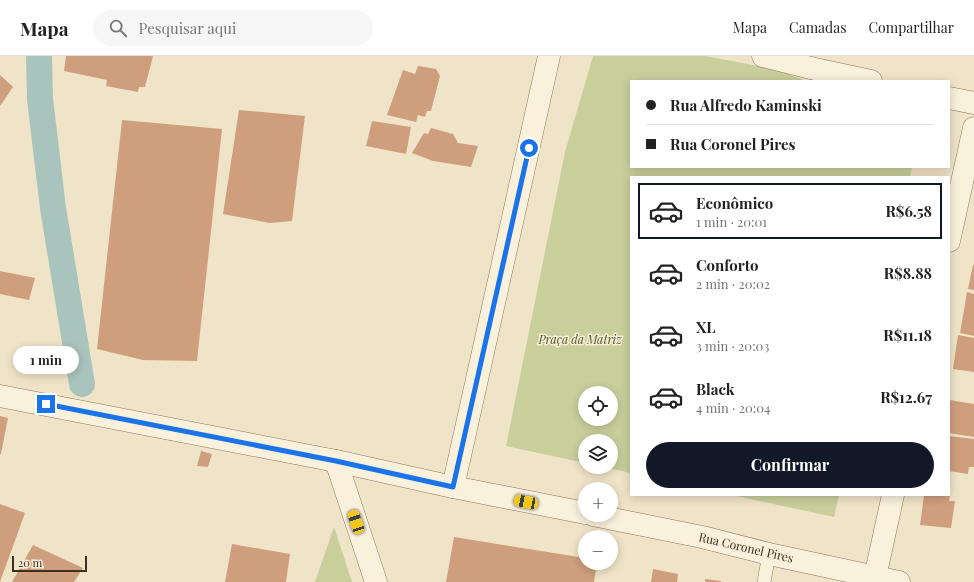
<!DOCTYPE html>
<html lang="pt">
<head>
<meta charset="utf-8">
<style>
	:root { --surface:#fff; --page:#f6f6f6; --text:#222; --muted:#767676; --line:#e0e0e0; --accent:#111827 }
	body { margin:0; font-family:"Playfair Display",serif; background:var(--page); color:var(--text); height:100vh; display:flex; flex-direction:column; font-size:15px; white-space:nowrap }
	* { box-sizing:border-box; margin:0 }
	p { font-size:13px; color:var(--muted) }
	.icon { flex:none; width:22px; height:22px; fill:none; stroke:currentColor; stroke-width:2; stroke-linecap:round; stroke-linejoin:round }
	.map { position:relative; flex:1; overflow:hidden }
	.details { position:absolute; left:630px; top:120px; width:320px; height:320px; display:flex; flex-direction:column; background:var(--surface); border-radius:0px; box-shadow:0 2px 10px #0003 }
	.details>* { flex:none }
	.hud { position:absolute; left:630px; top:24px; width:320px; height:88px; border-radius:0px; box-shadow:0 2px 10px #0003; display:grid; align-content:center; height:88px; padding:0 16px; background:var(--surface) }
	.controls { position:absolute; left:578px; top:330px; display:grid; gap:8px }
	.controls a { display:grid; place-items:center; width:40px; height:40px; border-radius:50%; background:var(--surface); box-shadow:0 2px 10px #0003; font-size:20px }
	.scale { position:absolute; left:12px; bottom:10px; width:75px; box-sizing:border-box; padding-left:4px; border:2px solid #3d2e20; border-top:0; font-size:11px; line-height:14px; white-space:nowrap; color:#3d2e20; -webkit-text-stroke:3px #f7eed8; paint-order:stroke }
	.end { position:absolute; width:18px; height:18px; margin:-9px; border:5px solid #1a73e8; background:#fff; box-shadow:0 0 0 2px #fff }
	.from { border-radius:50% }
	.bubble { position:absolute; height:28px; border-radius:14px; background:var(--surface); box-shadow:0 2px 10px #0003; font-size:13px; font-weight:700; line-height:28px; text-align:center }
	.car { position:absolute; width:12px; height:24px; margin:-12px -6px; border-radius:5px; box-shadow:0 0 3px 1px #0007; background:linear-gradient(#f5c518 24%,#345 0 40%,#f5c518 0 76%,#345 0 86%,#f5c518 0) }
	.hud b { display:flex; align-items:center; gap:14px; height:38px; font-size:15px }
	.hud b+b { border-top:1px solid var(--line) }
	.hud i { width:10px; height:10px; background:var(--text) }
	ul { padding:7px 0 0; list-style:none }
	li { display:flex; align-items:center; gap:12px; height:56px; margin:0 8px 6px; padding:0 8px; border:2px solid transparent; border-radius:0px }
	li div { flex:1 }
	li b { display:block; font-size:15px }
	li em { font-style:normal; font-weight:700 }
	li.current { border-color:var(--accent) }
	li>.icon { width:36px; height:36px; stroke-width:1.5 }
	.button { display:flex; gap:8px; margin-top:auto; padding:8px 16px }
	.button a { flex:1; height:46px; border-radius:24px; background:var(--accent); color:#fff; font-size:16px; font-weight:700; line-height:46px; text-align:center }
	header { display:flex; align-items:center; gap:24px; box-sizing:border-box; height:56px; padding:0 20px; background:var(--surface); border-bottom:1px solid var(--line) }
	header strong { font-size:19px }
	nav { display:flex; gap:22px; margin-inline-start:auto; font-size:14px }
	.search { width:280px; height:36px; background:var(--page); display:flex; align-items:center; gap:10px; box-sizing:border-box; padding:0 14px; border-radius:22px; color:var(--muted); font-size:15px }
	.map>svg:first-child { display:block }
</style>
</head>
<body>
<header>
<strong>Mapa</strong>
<div class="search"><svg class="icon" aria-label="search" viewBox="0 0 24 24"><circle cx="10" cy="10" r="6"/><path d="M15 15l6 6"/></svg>Pesquisar aqui</div>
<nav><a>Mapa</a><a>Camadas</a><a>Compartilhar</a></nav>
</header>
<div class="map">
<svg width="974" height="526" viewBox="0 0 974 526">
	<rect width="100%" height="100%" fill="#f0e4c8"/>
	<!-- green -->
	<g fill="#c9cf9b" fill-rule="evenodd">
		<path d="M 593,0 L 705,0 L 775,13 L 806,25 L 631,25 L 631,111 L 912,111 L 910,121 L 631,121 L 631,417 L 603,411 L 611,411 L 611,385 L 585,385 L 585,407 L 506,390 L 565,96 ZM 585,337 L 611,337 L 611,363 L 585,363 Z"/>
		<polygon points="732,439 839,439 834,461"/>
		<polygon points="334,471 352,526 315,526"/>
	</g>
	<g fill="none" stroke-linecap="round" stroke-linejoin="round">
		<!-- canal -->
		<polyline stroke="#a9c4bc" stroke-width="26" points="39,0 40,43 53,152 82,328"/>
	</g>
	<!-- building -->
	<g fill="#cf9f7d">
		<polygon points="66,0 153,0 145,31 139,31 138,36 106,30 107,24 64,15"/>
		<polygon points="418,10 436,13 440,20 431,55 427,55 425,61 418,59 416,66 387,59 403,14 415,18"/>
		<polygon points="0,19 13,31 0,50"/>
		<polygon points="239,54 305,60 292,165 270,167 223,158"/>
		<polygon points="122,64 222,73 197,305 143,304 97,293"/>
		<polygon points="372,65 411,71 406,98 366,90"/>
		<polygon points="431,72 453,78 458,87 478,90 471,111 433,105 412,97 424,77 428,78"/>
		<polygon points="973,209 974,209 974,234 968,233"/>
		<polygon points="0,215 35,222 29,244 0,238"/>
		<polygon points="967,236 974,238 974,280 960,277"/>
		<polygon points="958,279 974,282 974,316 953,313"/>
		<polygon points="949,344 974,348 974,381 949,377"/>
		<polygon points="0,360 8,362 1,398 0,398"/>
		<polygon points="949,380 974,383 974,411 969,411 968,418 949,415"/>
		<polygon points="201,395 212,398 208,411 197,410"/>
		<polygon points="924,439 950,439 949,445 955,445 951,472 920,469"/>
		<polygon points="0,448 25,457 0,526"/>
		<polygon points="454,481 585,502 585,507 597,507 594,526 446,526"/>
		<polygon points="232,488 290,498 286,526 225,526"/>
		<polygon points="33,489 83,512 74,526 12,526"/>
		<polygon points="653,513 678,518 677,526 651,526"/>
		<polygon points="705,523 721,525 721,526 705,526"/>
	</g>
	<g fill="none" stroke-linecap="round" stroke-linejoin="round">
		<defs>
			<polyline id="lane" points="764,526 769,498"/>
			<g id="street">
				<polyline points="763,0 815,13 871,25"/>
				<polyline points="949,42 974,47"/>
				<polyline points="949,185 974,72"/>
				<polyline points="0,340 336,405 453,431 585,457"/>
				<polyline points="336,405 376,526"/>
				<polyline points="453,431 549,0"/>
				<polyline points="593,459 702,481 769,498 899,526"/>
				<polyline points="875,521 893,439"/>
			</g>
		</defs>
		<!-- lane casing -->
		<use href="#lane" stroke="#8d765c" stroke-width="14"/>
		<!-- street casing -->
		<use href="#street" stroke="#8d765c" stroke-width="23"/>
		<!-- lane -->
		<use href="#lane" stroke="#faf1dc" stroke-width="13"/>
		<!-- street -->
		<use href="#street" stroke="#faf1dc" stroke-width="22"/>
	</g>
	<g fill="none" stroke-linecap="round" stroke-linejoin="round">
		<!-- route -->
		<polyline stroke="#1a73e8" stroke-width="5" points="46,348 336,405 453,431 529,92"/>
	</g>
	<g text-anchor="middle" stroke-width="3" stroke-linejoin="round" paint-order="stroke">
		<!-- park labels -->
		<g font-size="12" font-style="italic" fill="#4d5a26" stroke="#f7eed8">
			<text x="580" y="288">Praça da Matriz</text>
		</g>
		<!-- street labels -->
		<g font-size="12" fill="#3d2e20" stroke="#f7eed8">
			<text transform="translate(746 492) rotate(13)" y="4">Rua Coronel Pires</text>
		</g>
	</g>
</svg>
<div class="controls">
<a><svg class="icon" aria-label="locate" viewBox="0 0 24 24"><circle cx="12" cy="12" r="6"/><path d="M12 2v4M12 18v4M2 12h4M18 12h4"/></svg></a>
<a><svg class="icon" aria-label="layers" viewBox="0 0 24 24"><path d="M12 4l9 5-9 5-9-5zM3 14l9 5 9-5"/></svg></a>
<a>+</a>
<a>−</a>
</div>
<div class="scale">20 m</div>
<i class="end from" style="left:529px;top:92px"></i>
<i class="end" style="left:46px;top:348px"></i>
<div class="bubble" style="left:13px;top:290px;width:66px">1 min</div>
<i class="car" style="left:526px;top:446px;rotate:281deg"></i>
<i class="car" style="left:356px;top:466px;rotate:341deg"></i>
<div class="hud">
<b><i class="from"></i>Rua Alfredo Kaminski</b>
<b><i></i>Rua Coronel Pires</b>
</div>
<section class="details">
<ul>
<li class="current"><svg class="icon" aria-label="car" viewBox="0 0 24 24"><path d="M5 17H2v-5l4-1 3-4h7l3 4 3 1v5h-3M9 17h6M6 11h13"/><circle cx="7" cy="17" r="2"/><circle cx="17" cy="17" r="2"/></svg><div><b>Econômico</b><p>1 min · 20:01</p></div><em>R$6.58</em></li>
<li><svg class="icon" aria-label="car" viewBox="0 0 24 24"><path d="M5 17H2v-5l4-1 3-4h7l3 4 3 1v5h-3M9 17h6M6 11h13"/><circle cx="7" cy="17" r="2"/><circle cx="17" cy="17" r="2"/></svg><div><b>Conforto</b><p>2 min · 20:02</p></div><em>R$8.88</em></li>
<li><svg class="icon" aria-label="car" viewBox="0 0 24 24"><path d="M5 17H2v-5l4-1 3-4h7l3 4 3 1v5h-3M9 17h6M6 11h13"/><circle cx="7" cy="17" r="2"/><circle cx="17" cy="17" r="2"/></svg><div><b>XL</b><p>3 min · 20:03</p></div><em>R$11.18</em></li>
<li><svg class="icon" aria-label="car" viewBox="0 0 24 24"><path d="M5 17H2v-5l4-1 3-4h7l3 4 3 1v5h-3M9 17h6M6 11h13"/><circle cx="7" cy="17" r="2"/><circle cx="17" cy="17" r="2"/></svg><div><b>Black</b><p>4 min · 20:04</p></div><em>R$12.67</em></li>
</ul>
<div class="button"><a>Confirmar</a></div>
</section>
</div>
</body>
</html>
